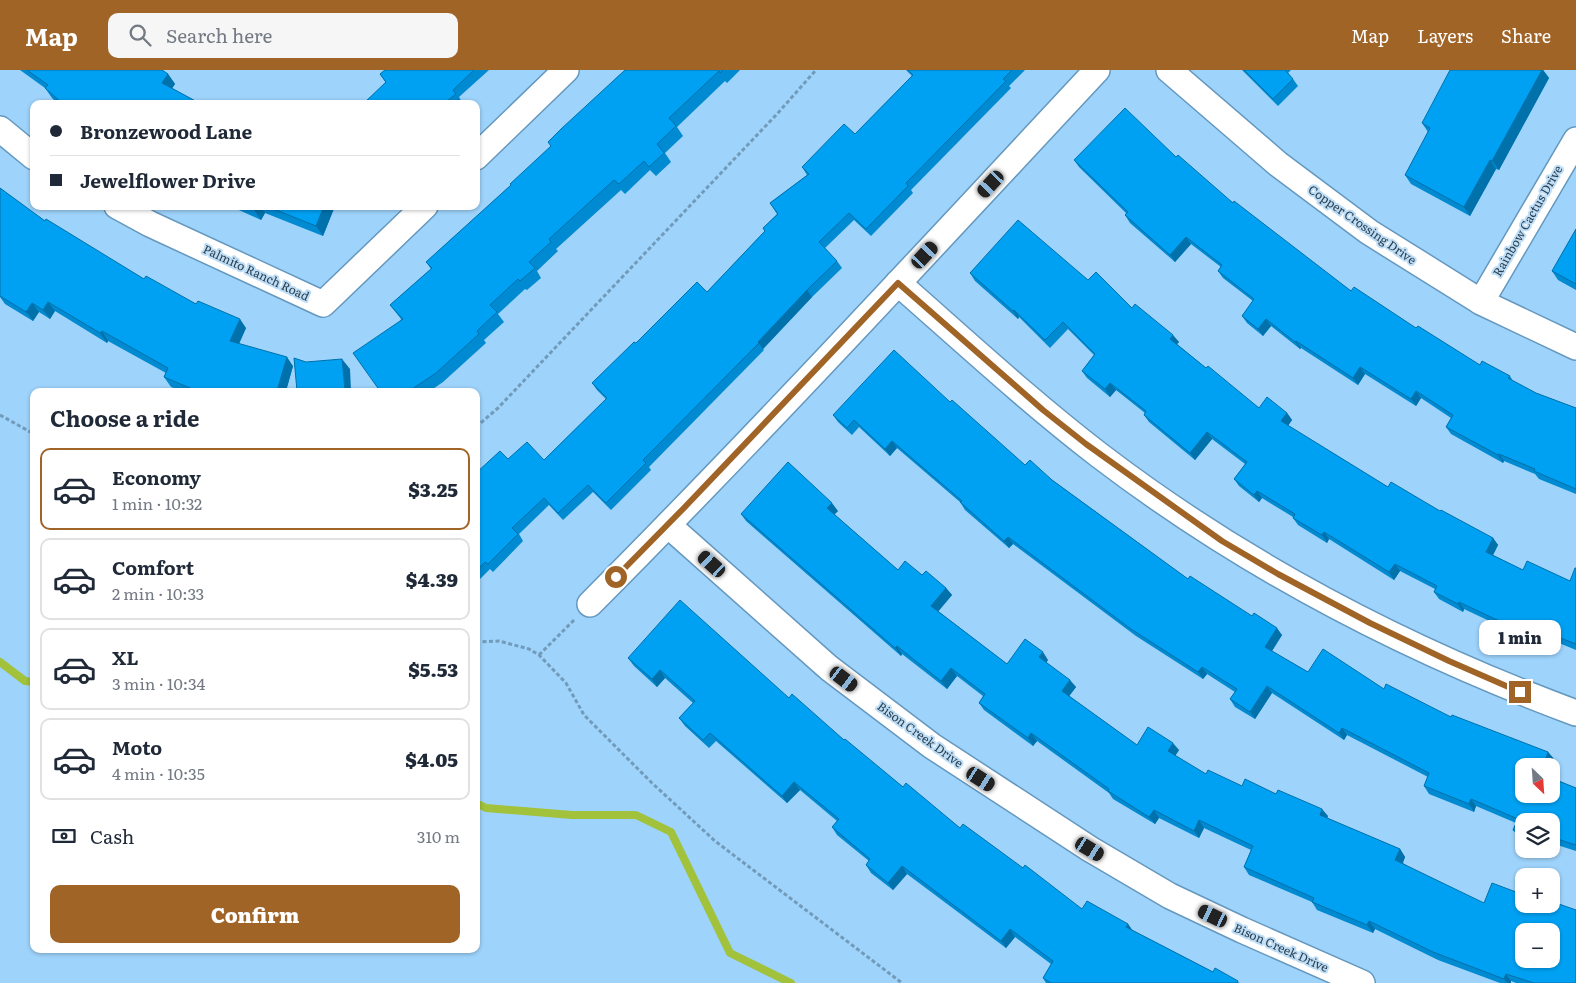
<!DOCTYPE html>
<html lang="en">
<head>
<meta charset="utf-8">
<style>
	:root { --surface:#fff; --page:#f6f6f7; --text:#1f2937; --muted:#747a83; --line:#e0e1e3; --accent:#a16427 }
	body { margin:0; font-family:Literata,serif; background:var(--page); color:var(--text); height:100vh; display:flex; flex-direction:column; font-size:19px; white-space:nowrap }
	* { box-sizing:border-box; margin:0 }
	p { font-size:16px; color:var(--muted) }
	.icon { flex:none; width:28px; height:28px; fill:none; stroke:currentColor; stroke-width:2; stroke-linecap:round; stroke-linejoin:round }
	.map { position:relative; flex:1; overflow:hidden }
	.drawer { position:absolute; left:30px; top:318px; width:450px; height:565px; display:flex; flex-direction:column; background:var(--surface); border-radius:10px; box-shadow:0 1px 4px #0004 }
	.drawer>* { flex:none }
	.top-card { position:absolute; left:30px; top:30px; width:450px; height:110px; border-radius:10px; box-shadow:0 1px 4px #0004; display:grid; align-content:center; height:110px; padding:0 20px; background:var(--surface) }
	.needle { width:32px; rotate:155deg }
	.buttons { position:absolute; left:1515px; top:688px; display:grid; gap:10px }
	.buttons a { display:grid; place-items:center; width:45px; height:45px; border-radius:10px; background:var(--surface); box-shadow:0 1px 4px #0004; font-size:25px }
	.end { position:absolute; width:22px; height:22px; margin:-11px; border:6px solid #a16427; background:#fff; box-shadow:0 0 0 2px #fff }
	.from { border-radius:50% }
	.bubble { position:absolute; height:35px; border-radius:10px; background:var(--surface); box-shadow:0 1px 4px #0004; font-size:16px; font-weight:800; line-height:35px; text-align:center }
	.car { position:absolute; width:15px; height:30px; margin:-15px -8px; border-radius:6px; box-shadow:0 0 4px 1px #0007; background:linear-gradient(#222 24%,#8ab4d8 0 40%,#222 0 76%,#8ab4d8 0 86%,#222 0) }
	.top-card b { display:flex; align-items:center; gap:18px; height:48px; font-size:19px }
	.top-card b+b { border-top:1px solid var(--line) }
	.top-card i { width:12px; height:12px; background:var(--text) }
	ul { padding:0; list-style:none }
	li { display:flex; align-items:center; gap:15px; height:82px; margin:0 10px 8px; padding:0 10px; border:2px solid var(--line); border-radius:10px }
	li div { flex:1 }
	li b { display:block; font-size:19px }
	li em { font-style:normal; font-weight:800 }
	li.on { border-color:var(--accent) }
	li>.icon { width:45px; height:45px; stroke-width:1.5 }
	h2 { padding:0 20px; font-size:22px; line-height:60px }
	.pay { display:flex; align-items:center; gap:12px; height:55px; padding:0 20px; font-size:19px }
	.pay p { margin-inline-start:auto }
	.primary-button { display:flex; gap:10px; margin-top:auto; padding:10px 20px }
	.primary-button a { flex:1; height:58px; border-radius:10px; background:var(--accent); color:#fff; font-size:20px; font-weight:800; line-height:58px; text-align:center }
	header { display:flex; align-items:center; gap:30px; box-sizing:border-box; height:70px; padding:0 25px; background:var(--accent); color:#fff }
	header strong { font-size:24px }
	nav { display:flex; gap:28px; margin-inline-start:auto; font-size:18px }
	.search { width:350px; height:45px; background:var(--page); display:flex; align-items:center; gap:12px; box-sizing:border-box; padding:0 18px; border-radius:10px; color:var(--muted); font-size:19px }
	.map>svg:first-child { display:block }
</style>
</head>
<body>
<header>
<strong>Map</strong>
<div class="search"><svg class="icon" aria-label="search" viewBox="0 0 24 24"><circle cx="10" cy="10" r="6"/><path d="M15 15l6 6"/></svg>Search here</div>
<nav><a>Map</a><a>Layers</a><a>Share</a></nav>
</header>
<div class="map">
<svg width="1576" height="913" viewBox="0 0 1576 913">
	<rect width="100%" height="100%" fill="#9ed3fb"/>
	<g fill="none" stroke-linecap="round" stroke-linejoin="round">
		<!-- stream -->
		<g stroke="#a1c23a" stroke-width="8">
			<polyline points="0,592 25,611 34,612"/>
			<polyline points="476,733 486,738 572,745 636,745 671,762 730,883 791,913"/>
		</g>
		<defs>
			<g id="minor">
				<polyline points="1169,0 1278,94 1369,162 1481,232 1576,277"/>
				<polyline points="0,59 34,87"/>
				<polyline points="476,87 566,0"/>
				<polyline points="117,136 150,154 323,234 425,136"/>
				<path d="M 898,213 C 964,271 1029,331 1099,385 C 1243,495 1406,580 1576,643"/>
				<polyline points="1481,232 1576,70"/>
				<polyline points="668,455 829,598 932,676 1090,779 1170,826 1242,860 1362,913"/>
				<path d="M 590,534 C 763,360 929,180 1097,0"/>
			</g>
		</defs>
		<!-- minor casing -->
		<use href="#minor" stroke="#6598be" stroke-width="28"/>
		<!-- path -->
		<g stroke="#729bba" stroke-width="3" stroke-dasharray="4 2.5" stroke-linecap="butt">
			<polyline points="0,345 34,364"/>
			<polyline points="476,357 498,338 777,44 816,0"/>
			<polyline points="476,572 499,571 529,579 539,585 566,613 584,645 652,713 715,771 902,913"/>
			<polyline points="539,585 574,550"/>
		</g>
		<!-- minor -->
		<use href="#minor" stroke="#fff" stroke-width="25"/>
	</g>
	<!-- wall -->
	<g fill="#008ad1">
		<polygon points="20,0 162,0 168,4 175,14 172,18 201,34 58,34 52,28 45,18"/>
		<polygon points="385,0 489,0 459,27 462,32 459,34 363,34 386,13 380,4"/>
		<polygon points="625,0 740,0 727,13 725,11 677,57 683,66 665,83 671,92 656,106 650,100 625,124 621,120 556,179 558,181 537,201 541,208 527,220 525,219 498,244 504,252 484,270 486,273 443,312 430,321 380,321 401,249 390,235 431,199 426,192 511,115 551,76 548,72"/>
		<polygon points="906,0 1025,0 1009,16 1011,18 911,120 913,123 871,166 854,150 825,178 837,191 842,198 812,227 763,279 764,280 649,397 651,400 611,440 593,422 563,450 549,435 519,464 523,471 493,502 490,499 476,513 476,403 508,389 544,390 606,329 597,320 592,313 636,273 707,222 765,161 763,158 777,144 770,133 807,105 802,97 855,64 912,6"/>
		<polygon points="1242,0 1291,0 1288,3 1293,9 1298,16 1278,36"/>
		<polygon points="1543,0 1549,8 1499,100 1496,99 1470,146 1411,114 1405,105 1428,62 1422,53"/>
		<polygon points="1176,87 1233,133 1351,221 1480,295 1510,306 1513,311 1536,323 1576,338 1576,424 1539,409 1535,404 1504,391 1503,393 1451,364 1446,357 1451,348 1421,328 1416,336 1365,304 1358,315 1301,278 1300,279 1271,256 1263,266 1247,253 1242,246 1253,231 1223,208 1218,201 1221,197 1191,174 1175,192 1130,153 1125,145 1126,143 1079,97 1074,90"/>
		<polygon points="0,118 45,151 144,209 246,258 239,274 293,296 286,321 182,321 171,317 164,307 166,303 108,271 107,273 55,241 50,249 39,242 33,251 5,234 0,227"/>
		<polygon points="230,136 335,136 323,166 265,143 261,150"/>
		<polygon points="1576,159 1576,220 1558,210 1552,201"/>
		<polygon points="970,203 1088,210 1132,238 1179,272 1177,274 1206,298 1259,338 1287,343 1292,350 1288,356 1388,417 1493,468 1498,475 1493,485 1523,500 1570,511 1576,498 1576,580 1537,564 1534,572 1464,539 1463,542 1439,529 1434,522 1435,519 1400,501 1394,510 1329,469 1327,473 1298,455 1293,448 1293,447 1262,428 1259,432 1239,416 1234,409 1245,394 1212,369 1195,390 1149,352 1144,345 1145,343 1116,320 1110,327 1087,308 1082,301 1094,285 1068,259 1050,278 1019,247 1018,249 975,211"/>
		<polygon points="950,332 1025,395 1052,410 1188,509 1282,565 1272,581 1308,602 1384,619 1451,647 1548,682 1554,689 1524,696 1576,718 1576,781 1551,773 1551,751 1524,751 1524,769 1519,767 1513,760 1516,753 1476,736 1474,742 1429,724 1424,716 1428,707 1347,665 1344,670 1272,623 1255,649 1235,637 1230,629 1235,622 1207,604 1203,609 1136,566 1013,474 1009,478 965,440 960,432 897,378 890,386 859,357 852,365 838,352 833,345"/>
		<polygon points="838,441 834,444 898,500 922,505 946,518 952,525 938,541 1007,594 1048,590 1046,592 1076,617 1069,626 1137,675 1179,680 1175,686 1206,704 1242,716 1276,724 1328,746 1327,748 1400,779 1405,787 1403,793 1576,913 1516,913 1511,911 1511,913 1500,913 1438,890 1375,859 1373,863 1317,840 1312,832 1249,805 1244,797 1251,780 1204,758 1199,768 1159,748 1155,754 1113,729 1109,723 1037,671 1033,676 984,640 979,633 983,626 957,606 947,619 902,584 901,586 746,451 741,444"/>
		<polygon points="628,588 789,628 844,670 903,717 960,758 1023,798 1082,839 1128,854 1132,860 1213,902 1240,913 1046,913 1043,908 1051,894 1015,867 1006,878 907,804 893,820 871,803 866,795 869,791 837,765 832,757 837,751 800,720 787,733 716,671 709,678 685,656 679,648 693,633 665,608 657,617 634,596"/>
	</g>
	<!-- shaded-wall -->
	<g fill="#0071aa">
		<polygon points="1538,0 1543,0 1549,8 1499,100 1492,91"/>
		<polygon points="168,4 175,14 169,23 162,13"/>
		<polygon points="1490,90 1496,99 1470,146 1464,137"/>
		<polygon points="256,136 260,136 265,143 261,150 254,140"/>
		<polygon points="324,136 335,136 323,166 316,156"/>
		<polygon points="1186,167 1191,174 1175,192 1170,185"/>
		<polygon points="807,220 812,227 763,279 758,272"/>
		<polygon points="48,232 55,241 50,249 43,240"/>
		<polygon points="32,233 39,242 33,251 26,242"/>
		<polygon points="1014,240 1019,247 1018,249 1013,241"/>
		<polygon points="240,249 246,258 236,280 230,271"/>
		<polygon points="1266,249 1271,256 1263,266 1258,259"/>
		<polygon points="102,261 108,271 107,273 100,263"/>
		<polygon points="1173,265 1179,272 1175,276 1170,269"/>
		<polygon points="1296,271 1301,278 1300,279 1295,272"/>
		<polygon points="287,287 293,296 286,321 277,321"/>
		<polygon points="342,289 350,299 351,321 345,321"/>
		<polygon points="1360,297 1365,304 1358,315 1353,308"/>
		<polygon points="1110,313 1116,320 1110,327 1105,319"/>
		<polygon points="1416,321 1421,328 1416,336 1411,329"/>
		<polygon points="1287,343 1292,350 1286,358 1281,351"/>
		<polygon points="1207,362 1212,369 1195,390 1190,383"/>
		<polygon points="892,371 897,378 890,386 885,379"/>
		<polygon points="1499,384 1504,391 1503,393 1498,385"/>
		<polygon points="1257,421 1262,428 1259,432 1254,425"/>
		<polygon points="832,433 838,441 833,446 827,438"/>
		<polygon points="1324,462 1329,469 1327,473 1322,465"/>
		<polygon points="1008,467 1013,474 1009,478 1004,471"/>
		<polygon points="1493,468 1498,475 1491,489 1486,482"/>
		<polygon points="1395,494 1400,501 1394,510 1389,502"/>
		<polygon points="946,518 952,525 937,543 931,536"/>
		<polygon points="1459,532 1464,539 1463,542 1458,534"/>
		<polygon points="1532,557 1537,564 1534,572 1529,565"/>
		<polygon points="1277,558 1282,565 1270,584 1265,577"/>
		<polygon points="897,576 902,584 901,586 895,578"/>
		<polygon points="1043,582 1048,590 1045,595 1039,587"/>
		<polygon points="1202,597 1207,604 1203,609 1198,602"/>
		<polygon points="951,598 957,606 947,619 941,611"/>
		<polygon points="660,600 665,608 657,617 652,609"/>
		<polygon points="1070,610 1076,617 1067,629 1062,621"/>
		<polygon points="1267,616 1272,623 1255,649 1250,642"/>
		<polygon points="1342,658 1347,665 1344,670 1339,663"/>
		<polygon points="1031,663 1037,671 1033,676 1028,668"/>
		<polygon points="1173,673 1179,680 1173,689 1168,681"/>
		<polygon points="1548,682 1554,689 1551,696 1543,696"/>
		<polygon points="794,712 800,720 787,733 782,726"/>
		<polygon points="1471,729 1476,736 1474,742 1469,734"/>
		<polygon points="1322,739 1328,746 1325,753 1320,745"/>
		<polygon points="1154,740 1159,748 1155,754 1149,747"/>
		<polygon points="1199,750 1204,758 1199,768 1194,761"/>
		<polygon points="1400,779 1405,787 1401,797 1395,790"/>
		<polygon points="902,796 907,804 893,820 888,813"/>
		<polygon points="1369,851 1375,859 1373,863 1367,855"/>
		<polygon points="1128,854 1133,861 1126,857"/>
		<polygon points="1010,859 1015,867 1006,878 1001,871"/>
		<polygon points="1506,904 1511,911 1511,913 1507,913 1504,909"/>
	</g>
	<!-- building -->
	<g fill="#00a1f3" stroke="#0071aa" fill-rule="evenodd">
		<polygon points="27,0 162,0 168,4 162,13 201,34 63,34 45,18 48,15"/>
		<polygon points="385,0 474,0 453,20 456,24 443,34 363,34 386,12 380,4"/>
		<polygon points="625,0 723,0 720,3 719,1 669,48 676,56 657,74 664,83 649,97 644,91 619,114 614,110 549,169 551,172 529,192 535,198 520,211 518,209 490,235 497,242 477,261 479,264 436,303 409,321 380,321 353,283 403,249 390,235 432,198 426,192 511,115 510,114 551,76 548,72 561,59"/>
		<polygon points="908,0 1012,0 1003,9 1006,11 906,113 908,116 866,159 849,143 819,172 837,191 807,220 758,272 759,273 643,390 646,393 606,433 588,415 558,443 544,428 512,458 518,464 488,494 485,492 476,501 476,403 500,381 508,389 527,372 544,390 607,328 592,313 634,272 636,273 697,212 707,222 765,161 763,158 778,144 770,133 809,104 802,97 844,54 855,64 913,5"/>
		<polygon points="1244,0 1285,0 1293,9 1273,29"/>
		<polygon points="1450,0 1542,0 1492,91 1490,90 1464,137 1405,105 1430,58 1422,53"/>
		<polygon points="1125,38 1176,87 1178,85 1233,133 1234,131 1351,221 1354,217 1416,258 1418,256 1480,295 1482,291 1510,306 1508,308 1536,323 1576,338 1576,419 1534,401 1535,399 1499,384 1498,385 1446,357 1453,345 1416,321 1411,329 1360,297 1353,308 1296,271 1295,272 1266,249 1258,259 1242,246 1254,229 1218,201 1222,195 1186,167 1170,185 1125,145 1128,142 1074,90"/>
		<polygon points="0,118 45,151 46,149 144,209 146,206 196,234 198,231 240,249 230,271 287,287 277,321 197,321 164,307 168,298 102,261 100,263 48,232 43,240 32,233 26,242 0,226"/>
		<polygon points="245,136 256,136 254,140"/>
		<polygon points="266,136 324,136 316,156"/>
		<polygon points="1018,150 1088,210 1096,202 1132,238 1135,234 1173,265 1170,269 1206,298 1208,296 1259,338 1267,327 1287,343 1281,351 1388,417 1391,412 1440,441 1441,440 1493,468 1486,482 1523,500 1527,491 1570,511 1575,498 1576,498 1576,574 1532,557 1529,565 1459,532 1458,534 1434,522 1437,516 1395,494 1389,502 1324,462 1322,465 1293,448 1295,444 1257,421 1254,425 1234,409 1247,392 1207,362 1190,383 1144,345 1146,341 1110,313 1105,319 1082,301 1095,284 1063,252 1045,270 1014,240 1013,241 970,203"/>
		<polygon points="1576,159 1576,214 1552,201"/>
		<polygon points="894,280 950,332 952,330 1025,395 1030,390 1052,410 1188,509 1190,506 1252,546 1254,543 1277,558 1265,577 1308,602 1323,579 1384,619 1386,614 1451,647 1452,645 1548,682 1543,696 1524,696 1524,724 1551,724 1551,708 1576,718 1576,775 1551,767 1551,751 1524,751 1524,764 1513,760 1518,749 1471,729 1469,734 1424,716 1429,703 1342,658 1339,663 1267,616 1250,642 1230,629 1237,619 1202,597 1198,602 1131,559 1008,467 1004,471 960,432 962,431 892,371 885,379 854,350 847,358 833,345"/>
		<polygon points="294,288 306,292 342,289 345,321 297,321"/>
		<path d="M 788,392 L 832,433 L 827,438 L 898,500 L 905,491 L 922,505 L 926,501 L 946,518 L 931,536 L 1007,594 L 1025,569 L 1043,582 L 1039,587 L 1070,610 L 1062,621 L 1137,675 L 1148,657 L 1173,673 L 1168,681 L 1206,704 L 1208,700 L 1242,716 L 1245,709 L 1276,724 L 1278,720 L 1322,739 L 1320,745 L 1400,779 L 1395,790 L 1484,833 L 1492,813 L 1524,825 L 1524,834 L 1547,834 L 1554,837 L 1556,833 L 1576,840 L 1576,913 L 1534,913 L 1506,904 L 1504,909 L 1433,882 L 1369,851 L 1367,855 L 1312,832 L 1314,828 L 1244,797 L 1253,776 L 1199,750 L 1194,761 L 1154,740 L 1149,747 L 1108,721 L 1109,719 L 1031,663 L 1028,668 L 979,633 L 985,624 L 951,598 L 941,611 L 897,576 L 895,578 L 741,444 ZM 1524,861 L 1551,861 L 1551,889 L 1524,889 Z"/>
		<polygon points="680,530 789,628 792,624 844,670 845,669 903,717 906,713 960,758 963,754 1023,798 1025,795 1082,839 1087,831 1128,854 1126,857 1213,902 1215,898 1238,911 1237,913 1051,913 1043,908 1053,891 1010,859 1001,871 902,796 888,813 866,795 870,789 832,757 839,749 794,712 782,726 710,663 703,670 679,648 695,631 660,600 652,609 628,588"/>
	</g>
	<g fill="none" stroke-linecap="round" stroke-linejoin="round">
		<!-- route -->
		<polyline stroke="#a16427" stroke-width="6" points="616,507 682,440 898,213 1043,340 1086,374 1222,471 1278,504 1370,553 1449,591 1520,622"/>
	</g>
	<g text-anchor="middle" stroke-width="4" stroke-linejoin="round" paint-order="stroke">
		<!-- street labels -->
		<g font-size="12" fill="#293f4f" stroke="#beddf6">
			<text transform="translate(1528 151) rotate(-60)" y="4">Rainbow Cactus Drive</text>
			<text transform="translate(1362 155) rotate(35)" y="4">Copper Crossing Drive</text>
			<text transform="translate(256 203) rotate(25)" y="4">Palmito Ranch Road</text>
			<text transform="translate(920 665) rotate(36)" y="4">Bison Creek Drive</text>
			<text transform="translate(1281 878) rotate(24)" y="4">Bison Creek Drive</text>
		</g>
	</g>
</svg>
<div class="buttons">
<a><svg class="needle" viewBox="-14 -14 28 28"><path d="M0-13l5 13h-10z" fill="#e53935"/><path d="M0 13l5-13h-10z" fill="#747a83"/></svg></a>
<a><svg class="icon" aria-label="layers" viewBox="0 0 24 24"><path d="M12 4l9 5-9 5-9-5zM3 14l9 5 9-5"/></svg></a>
<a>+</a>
<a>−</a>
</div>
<i class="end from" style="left:616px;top:507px"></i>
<i class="end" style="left:1520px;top:622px"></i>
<div class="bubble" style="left:1479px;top:550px;width:82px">1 min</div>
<i class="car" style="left:991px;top:114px;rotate:223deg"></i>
<i class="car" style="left:925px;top:185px;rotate:43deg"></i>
<i class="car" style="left:712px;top:494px;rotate:312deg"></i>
<i class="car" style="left:844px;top:609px;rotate:127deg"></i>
<i class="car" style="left:981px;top:709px;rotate:123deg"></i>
<i class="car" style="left:1090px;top:779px;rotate:121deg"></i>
<i class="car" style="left:1213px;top:846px;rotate:296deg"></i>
<div class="top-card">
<b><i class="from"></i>Bronzewood Lane</b>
<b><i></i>Jewelflower Drive</b>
</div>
<section class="drawer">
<h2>Choose a ride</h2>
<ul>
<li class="on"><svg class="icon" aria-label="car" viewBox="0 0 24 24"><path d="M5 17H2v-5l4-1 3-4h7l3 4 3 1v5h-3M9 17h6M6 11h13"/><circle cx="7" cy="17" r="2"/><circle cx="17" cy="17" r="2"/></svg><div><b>Economy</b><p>1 min · 10:32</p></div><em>$3.25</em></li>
<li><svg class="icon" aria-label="car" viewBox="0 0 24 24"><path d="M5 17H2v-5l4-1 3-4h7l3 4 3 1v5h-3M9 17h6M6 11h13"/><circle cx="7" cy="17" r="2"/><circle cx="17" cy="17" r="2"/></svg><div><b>Comfort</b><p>2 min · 10:33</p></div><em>$4.39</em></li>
<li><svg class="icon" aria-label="car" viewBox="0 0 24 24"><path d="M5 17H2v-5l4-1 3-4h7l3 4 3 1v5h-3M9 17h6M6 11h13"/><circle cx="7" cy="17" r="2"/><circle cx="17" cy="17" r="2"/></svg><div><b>XL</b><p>3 min · 10:34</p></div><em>$5.53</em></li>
<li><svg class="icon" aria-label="car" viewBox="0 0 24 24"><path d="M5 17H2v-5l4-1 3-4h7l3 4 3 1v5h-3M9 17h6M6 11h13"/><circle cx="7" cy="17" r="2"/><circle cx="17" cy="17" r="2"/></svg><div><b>Moto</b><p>4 min · 10:35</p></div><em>$4.05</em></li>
</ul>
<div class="pay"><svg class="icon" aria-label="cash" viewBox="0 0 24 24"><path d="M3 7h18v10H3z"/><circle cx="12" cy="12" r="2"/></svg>Cash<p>310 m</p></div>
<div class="primary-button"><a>Confirm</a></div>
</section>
</div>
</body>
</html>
